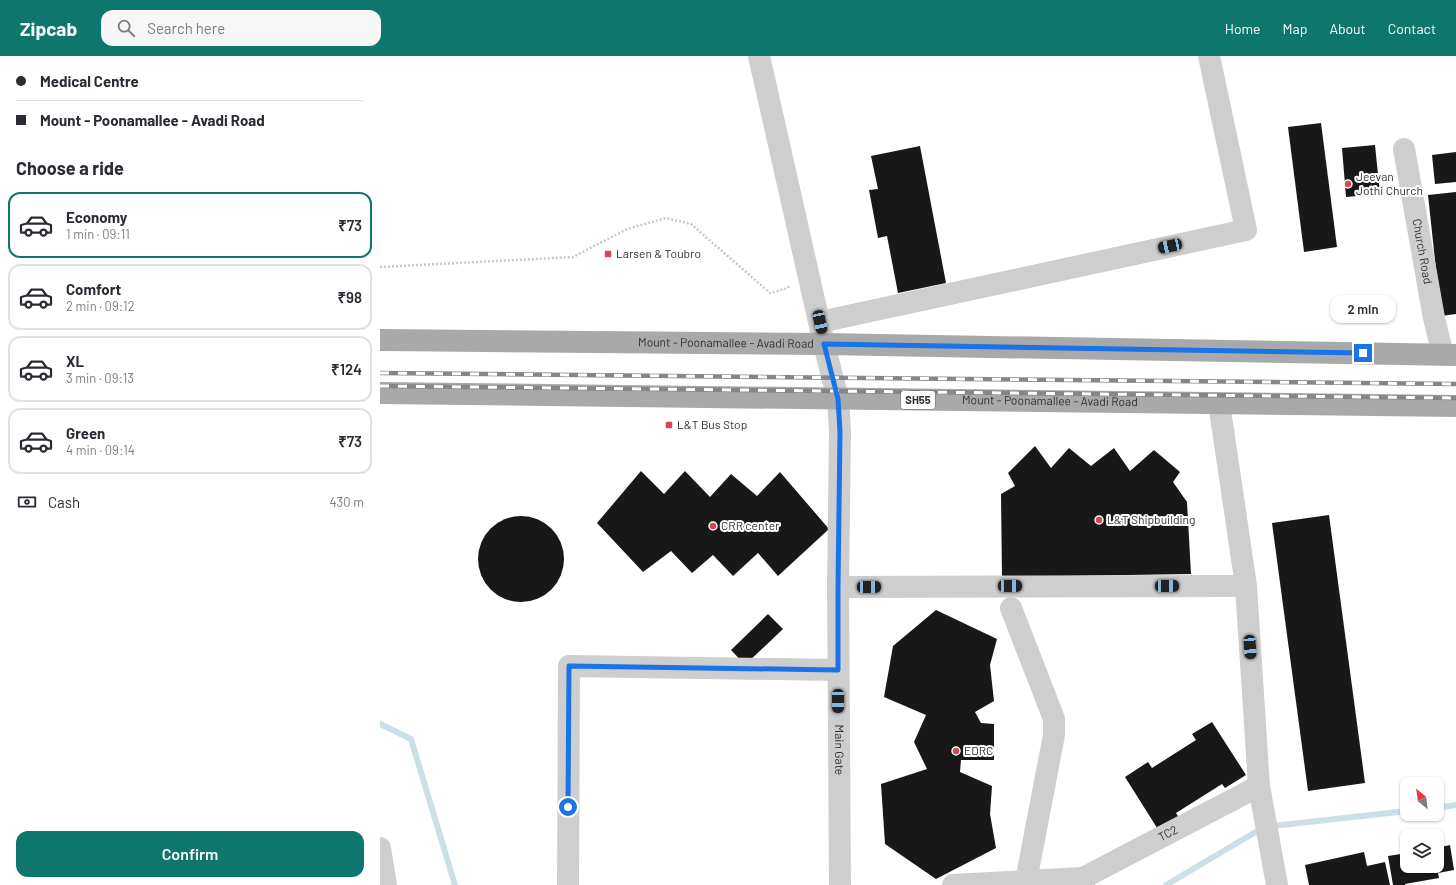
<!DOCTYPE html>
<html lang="en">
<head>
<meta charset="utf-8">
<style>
	:root { --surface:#fff; --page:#f7f7f7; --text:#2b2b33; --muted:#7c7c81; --line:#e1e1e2; --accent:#0f766e }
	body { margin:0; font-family:Barlow,sans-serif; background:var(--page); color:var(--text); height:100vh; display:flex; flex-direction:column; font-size:15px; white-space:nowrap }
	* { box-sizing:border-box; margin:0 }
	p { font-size:13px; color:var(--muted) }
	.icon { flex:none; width:22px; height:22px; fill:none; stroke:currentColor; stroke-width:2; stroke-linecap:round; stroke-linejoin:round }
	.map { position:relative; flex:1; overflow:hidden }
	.details { display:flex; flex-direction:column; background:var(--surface); width:380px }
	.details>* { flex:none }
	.hud { display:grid; align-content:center; height:88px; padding:0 16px; background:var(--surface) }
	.needle { width:26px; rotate:331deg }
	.controls { position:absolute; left:1020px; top:721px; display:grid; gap:8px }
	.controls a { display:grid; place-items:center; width:44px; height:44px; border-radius:8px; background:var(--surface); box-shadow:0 1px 3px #0004; font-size:20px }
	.end { position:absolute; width:18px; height:18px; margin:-9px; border:5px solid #1a73e8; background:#fff; box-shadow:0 0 0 2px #fff }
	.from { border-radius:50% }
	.bubble { position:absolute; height:28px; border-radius:12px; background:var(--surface); box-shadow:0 1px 3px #0004; font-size:13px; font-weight:600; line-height:28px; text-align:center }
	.car { position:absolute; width:12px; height:24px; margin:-12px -6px; border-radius:5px; box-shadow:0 0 3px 1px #0007; background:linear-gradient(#222 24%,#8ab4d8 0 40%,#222 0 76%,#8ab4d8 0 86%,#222 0) }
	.hud b { display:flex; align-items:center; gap:14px; height:38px; font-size:15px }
	.hud b+b { border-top:1px solid var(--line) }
	.hud i { width:10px; height:10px; background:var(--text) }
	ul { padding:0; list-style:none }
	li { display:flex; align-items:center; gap:12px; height:66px; margin:0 8px 6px; padding:0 8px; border:2px solid var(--line); border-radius:12px }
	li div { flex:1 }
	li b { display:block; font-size:15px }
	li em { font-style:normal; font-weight:600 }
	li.active { border-color:var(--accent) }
	li>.icon { width:36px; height:36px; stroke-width:1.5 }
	h2 { padding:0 16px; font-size:18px; line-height:48px }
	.pay { display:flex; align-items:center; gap:10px; height:44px; padding:0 16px; font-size:15px }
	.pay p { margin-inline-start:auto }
	.cta { display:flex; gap:8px; margin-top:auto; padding:8px 16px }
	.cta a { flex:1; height:46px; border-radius:12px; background:var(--accent); color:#fff; font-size:16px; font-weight:600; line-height:46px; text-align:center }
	header { display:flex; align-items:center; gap:24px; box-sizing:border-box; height:56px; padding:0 20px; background:var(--accent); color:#fff }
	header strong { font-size:19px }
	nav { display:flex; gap:22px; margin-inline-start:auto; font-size:14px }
	.search { width:280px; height:36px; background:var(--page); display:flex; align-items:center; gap:10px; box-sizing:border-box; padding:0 14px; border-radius:12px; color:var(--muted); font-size:15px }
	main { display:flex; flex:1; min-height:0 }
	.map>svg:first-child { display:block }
</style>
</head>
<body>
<header>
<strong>Zipcab</strong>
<div class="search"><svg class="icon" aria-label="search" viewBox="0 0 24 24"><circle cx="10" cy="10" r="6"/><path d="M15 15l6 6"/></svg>Search here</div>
<nav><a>Home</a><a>Map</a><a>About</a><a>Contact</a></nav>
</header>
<main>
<section class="details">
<div class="hud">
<b><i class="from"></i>Medical Centre</b>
<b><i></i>Mount - Poonamallee - Avadi Road</b>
</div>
<h2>Choose a ride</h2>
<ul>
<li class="active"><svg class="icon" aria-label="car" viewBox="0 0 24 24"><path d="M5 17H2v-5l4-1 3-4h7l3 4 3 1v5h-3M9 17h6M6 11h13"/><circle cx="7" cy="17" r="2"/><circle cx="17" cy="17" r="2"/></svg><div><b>Economy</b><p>1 min · 09:11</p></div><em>₹73</em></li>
<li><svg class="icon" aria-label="car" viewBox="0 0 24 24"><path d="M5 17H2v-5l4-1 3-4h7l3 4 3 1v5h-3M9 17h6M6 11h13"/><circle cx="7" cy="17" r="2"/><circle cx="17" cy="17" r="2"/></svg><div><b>Comfort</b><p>2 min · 09:12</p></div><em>₹98</em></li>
<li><svg class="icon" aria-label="car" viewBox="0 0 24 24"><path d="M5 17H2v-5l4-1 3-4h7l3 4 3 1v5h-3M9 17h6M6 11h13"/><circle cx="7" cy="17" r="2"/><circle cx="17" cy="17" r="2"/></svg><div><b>XL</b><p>3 min · 09:13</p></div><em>₹124</em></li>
<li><svg class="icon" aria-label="car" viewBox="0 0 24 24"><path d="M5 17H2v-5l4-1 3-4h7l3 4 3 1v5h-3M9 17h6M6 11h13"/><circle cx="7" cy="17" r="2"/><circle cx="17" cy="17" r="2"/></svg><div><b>Green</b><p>4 min · 09:14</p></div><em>₹73</em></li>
</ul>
<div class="pay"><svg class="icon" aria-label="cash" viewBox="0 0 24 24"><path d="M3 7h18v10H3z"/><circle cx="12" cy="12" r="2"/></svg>Cash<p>430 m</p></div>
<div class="cta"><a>Confirm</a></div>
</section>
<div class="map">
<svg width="1076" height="829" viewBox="0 0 1076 829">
	<rect width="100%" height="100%" fill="#fff"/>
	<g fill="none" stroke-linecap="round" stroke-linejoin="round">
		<!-- stream -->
		<g stroke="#ccdfe7" stroke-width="6">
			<polyline points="0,668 31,683 75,829"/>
			<polyline points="1057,752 1076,749"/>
			<polyline points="786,829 884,771 1027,755"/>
		</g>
	</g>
	<!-- building -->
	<g fill="#181818">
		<polygon points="941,67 957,191 924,196 908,71"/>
		<polygon points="995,89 1000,138 966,141 962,92"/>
		<polygon points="540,90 566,227 518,237 507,180 498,182 489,134 498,133 491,100"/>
		<polygon points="1076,96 1076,126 1055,128 1052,99"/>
		<polygon points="1076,136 1076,258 1061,260 1048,139"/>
		<polygon points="655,390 671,412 689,392 711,410 734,392 750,415 774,394 800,416 793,426 807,446 811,518 622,521 621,438 635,430 628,417"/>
		<polygon points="261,415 284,438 305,415 330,441 351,418 377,440 400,416 449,473 398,520 378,497 353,520 333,499 312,517 291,495 263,516 217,467"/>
		<polygon points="949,459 985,727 928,735 892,467"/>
		<circle cx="141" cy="503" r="43"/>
		<polygon points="556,554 617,583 610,609 614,645 595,656 601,667 614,668 614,704 581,704 580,716 612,730 610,758 616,792 556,823 505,788 501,728 547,713 534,686 546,659 504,641 513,590"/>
		<polygon points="388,558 403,573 365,609 351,594"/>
		<polygon points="832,666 866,719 845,732 842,728 796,757 799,762 779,775 745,721 768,706 772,712 816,684 812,678"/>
		<polygon points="1070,789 1074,814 1058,817 1059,822 1025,828 1025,829 1013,829 1008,800 1027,797 1027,810 1057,810 1057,792"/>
		<polygon points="984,796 987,810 1005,806 1010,829 929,829 925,809"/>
	</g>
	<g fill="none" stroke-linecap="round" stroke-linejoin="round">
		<!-- path -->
		<polyline stroke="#c8c8c8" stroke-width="2.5" stroke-dasharray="2 2" stroke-linecap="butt" points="0,211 193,201 247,173 286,162 311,168 390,237 408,232 409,230"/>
		<!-- minor -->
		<g stroke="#cecece" stroke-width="22">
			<path id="s1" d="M 379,0 L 444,288 L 458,343 L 460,376 L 458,531 L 460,829"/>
			<path id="s2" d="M 1024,93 L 1054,262 L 1063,299"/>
			<polyline points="440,266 866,174 829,0"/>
			<polyline points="839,347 866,530 879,730 897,829"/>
			<polyline points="458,531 866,530"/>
			<polyline points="631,552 674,663 674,679 646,825"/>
			<polyline points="0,792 6,829"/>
			<polyline points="188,829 189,610 458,614"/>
			<polyline points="573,829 703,822"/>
			<path id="s3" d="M 704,829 L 703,822 L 879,730"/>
		</g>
		<!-- major -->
		<g stroke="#a9a9a9" stroke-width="22">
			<path id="s4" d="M 0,284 L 444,288 L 1076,299"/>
			<path id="s5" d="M 0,337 L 1076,350"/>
		</g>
		<defs>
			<g id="rail">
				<polyline points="0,317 1076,328"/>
				<polyline points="0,330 1076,342"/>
			</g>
		</defs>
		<!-- rail casing -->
		<use href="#rail" stroke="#868686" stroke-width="4.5"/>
		<!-- rail -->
		<use href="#rail" stroke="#fff" stroke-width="3" stroke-dasharray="9" stroke-linecap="butt"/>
	</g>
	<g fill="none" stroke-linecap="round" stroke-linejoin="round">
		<!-- route -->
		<polyline stroke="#1a73e8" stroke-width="5" points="188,751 189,610 458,614 458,531 460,376 458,343 444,288 983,297"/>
	</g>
	<!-- markers -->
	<g fill="#d44658" stroke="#fff" stroke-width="1.5">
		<circle cx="968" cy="128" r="4"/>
		<rect x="224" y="194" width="8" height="8" rx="2"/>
		<rect x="285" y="365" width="8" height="8" rx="2"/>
		<circle cx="719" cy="464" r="4"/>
		<circle cx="333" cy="470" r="4"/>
		<circle cx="576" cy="695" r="4"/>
	</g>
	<g text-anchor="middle" stroke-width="4" stroke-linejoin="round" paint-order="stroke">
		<!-- shield labels -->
		<rect fill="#fff" stroke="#6f6f6f" stroke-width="1" x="521" y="335" width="34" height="18" rx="3"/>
		<g font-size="11" font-weight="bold" fill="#313131">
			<text x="538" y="348">SH55</text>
		</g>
		<!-- poi labels -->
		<g font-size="12" fill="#313131" stroke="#fff" text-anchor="start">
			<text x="976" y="125">Jeevan<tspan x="976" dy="14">Jothi Church</tspan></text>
			<text x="236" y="202">Larsen &amp; Toubro</text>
			<text x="297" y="373">L&amp;T Bus Stop</text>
			<text x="727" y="468">L&amp;T Shipbuilding</text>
			<text x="341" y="474">CRR center</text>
			<text x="584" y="699">EDRC</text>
		</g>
		<!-- street labels -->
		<g font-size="12" fill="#313131" stroke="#fff">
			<text dy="4" stroke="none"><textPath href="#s2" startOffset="104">Church Road</textPath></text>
			<text dy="4" stroke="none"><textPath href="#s4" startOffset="346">Mount - Poonamallee - Avadi Road</textPath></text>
			<text dy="4" stroke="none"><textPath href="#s5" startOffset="670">Mount - Poonamallee - Avadi Road</textPath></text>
			<text dy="4" stroke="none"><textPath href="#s1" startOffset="703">Main Gate</textPath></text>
			<text dy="4" stroke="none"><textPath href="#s3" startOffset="103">TC2</textPath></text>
		</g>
	</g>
</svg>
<div class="controls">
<a><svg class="needle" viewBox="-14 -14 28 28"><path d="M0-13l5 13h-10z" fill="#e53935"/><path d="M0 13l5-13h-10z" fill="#7c7c81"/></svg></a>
<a><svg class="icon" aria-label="layers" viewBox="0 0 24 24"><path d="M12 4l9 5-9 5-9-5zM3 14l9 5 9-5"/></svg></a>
</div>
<i class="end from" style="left:188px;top:751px"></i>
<i class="end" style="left:983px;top:297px"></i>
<div class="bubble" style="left:950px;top:239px;width:66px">2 min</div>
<i class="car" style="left:790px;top:190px;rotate:258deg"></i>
<i class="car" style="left:440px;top:266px;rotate:168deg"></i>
<i class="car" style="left:630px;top:530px;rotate:90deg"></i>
<i class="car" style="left:787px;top:530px;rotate:90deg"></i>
<i class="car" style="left:489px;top:531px;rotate:90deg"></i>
<i class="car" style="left:870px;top:591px;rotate:176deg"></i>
<i class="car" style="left:458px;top:645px;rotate:180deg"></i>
</div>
</main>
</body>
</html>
